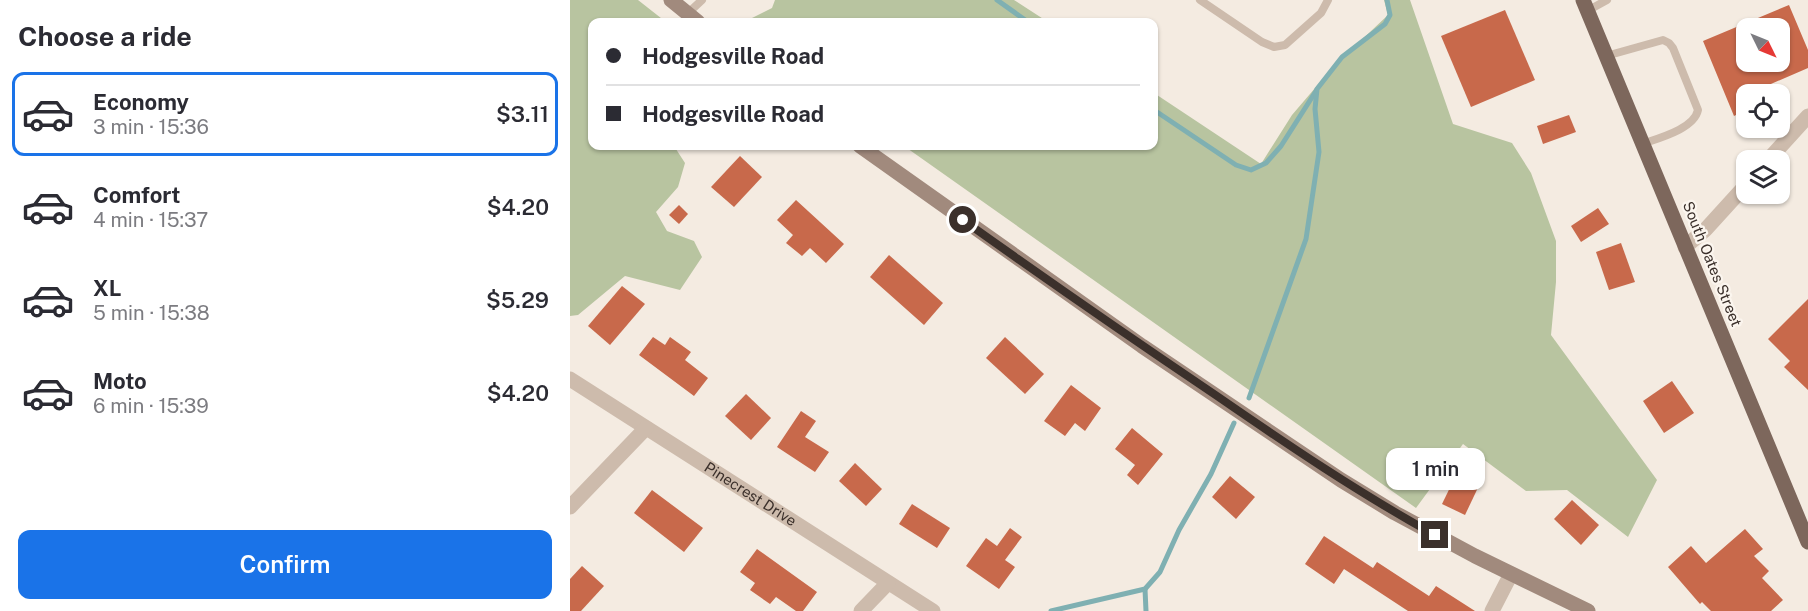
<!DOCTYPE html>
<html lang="en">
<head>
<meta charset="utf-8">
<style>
	:root { --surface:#fff; --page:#f2f2f3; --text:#2b2b33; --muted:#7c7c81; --line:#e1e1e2; --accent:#1a73e8 }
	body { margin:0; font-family:"Public Sans",sans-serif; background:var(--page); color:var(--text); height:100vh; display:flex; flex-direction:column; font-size:22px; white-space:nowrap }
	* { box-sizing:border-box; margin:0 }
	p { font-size:20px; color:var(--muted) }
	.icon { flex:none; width:33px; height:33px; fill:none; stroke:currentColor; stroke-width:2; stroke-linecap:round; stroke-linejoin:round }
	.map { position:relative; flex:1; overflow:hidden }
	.side { display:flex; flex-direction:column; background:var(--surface); width:570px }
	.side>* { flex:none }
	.hud { position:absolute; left:18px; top:18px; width:570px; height:132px; border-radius:12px; box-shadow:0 2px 4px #0004; display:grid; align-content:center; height:132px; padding:0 18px; background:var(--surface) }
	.needle { width:39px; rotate:133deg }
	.buttons { position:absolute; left:1166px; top:18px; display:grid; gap:12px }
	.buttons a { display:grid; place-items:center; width:54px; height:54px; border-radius:12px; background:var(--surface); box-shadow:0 2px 4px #0004; font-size:30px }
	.end { position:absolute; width:27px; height:27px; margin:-14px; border:8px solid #3b302b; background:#fff; box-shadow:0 0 0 3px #fff }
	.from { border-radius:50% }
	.bubble { position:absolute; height:42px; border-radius:12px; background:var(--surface); box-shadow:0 2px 4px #0004; font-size:20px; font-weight:600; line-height:42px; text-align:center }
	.hud b { display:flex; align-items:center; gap:21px; height:57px; font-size:22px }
	.hud b+b { border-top:2px solid var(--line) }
	.hud i { width:15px; height:15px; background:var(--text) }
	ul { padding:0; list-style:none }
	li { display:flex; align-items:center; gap:18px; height:84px; margin:0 12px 9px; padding:0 6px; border:3px solid transparent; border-radius:12px }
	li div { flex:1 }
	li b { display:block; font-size:22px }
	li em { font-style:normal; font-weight:600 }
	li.current { border-color:var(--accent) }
	li>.icon { width:54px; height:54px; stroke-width:1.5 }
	h2 { padding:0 18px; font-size:27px; line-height:72px }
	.action { display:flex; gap:12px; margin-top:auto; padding:12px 18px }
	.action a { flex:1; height:69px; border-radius:12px; background:var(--accent); color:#fff; font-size:24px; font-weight:600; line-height:69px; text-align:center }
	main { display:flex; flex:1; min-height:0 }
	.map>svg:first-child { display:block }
</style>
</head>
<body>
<main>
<section class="side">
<h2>Choose a ride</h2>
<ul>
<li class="current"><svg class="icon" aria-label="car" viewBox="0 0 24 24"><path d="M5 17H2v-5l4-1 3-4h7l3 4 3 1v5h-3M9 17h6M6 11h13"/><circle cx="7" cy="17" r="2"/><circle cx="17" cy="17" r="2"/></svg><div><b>Economy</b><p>3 min · 15:36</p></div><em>$3.11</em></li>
<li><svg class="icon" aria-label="car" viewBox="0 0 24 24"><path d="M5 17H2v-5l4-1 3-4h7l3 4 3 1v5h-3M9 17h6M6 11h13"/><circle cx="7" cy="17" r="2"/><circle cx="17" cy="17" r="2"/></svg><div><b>Comfort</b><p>4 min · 15:37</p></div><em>$4.20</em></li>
<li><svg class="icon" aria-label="car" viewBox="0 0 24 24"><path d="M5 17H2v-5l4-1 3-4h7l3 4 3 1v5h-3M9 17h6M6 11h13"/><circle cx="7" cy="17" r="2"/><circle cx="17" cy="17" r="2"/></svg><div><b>XL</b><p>5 min · 15:38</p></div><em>$5.29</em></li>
<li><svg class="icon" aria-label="car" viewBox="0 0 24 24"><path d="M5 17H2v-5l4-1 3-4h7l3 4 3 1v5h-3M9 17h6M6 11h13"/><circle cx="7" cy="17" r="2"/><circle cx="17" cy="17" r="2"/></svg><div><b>Moto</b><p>6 min · 15:39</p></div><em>$4.20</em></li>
</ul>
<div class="action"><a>Confirm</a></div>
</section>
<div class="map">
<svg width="1238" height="611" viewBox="0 0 1238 611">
	<rect width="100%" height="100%" fill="#f4ebe1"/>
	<!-- green -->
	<g fill="#b8c4a0">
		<polygon points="0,0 68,0 96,22 22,22 22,146 104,146 115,163 108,187 86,212 97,231 124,241 132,257 110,290 55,276 8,315 0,316"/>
		<polygon points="205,0 444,0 478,22 174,22 202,8"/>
		<polygon points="814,0 840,0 883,124 942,143 961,173 986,241 986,282 981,335 1087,480 1058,537 997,490 956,491 893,444 846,508 334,146 584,146 584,93 691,164 722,115 763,67 818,15"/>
	</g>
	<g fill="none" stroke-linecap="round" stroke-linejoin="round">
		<!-- stream -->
		<g stroke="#7fb0b2" stroke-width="5">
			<polyline points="427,0 458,22"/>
			<polyline points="584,110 666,165 681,170 696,163 711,146 746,91"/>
			<polyline points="679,398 736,239 749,152 745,109 747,89 772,57 815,24 820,15 817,0"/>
			<polyline points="575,589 576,611"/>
			<polyline points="481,611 575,589 590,572 609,530 641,474 664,423"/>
		</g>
	</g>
	<!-- building -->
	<g fill="#c8694b" fill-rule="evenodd">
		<path d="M 1219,5 L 1238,50 L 1238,68 L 1194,87 L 1197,94 L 1176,94 L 1176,110 L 1164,116 L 1133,41 ZM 1176,28 L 1209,28 L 1209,62 L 1176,62 Z"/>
		<polygon points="935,10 965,80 901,107 871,36"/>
		<polygon points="999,115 1006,132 973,144 967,126"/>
		<polygon points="170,156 192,177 164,207 141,187"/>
		<polygon points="226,200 274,244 256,263 240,248 232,256 216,243 223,235 207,220"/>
		<polygon points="109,205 118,214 109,224 99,215"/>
		<polygon points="1028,208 1039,224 1011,242 1001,226"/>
		<polygon points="1051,243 1065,282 1039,290 1026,252"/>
		<polygon points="319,255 373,303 354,325 300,277"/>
		<polygon points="52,286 75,304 40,345 18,326"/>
		<polygon points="1238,299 1238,390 1214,367 1220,361 1198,339"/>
		<polygon points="83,337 95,345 100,337 121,352 115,360 138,378 124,396 69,355"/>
		<polygon points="435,337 474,374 455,394 416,358"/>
		<polygon points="1102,381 1124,413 1094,433 1073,401"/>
		<polygon points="501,385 531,408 515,431 505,423 495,436 474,421"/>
		<polygon points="176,394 201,418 181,440 155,416"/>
		<polygon points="231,411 246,421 235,437 259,452 245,472 207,447"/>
		<polygon points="562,428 593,454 568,485 557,475 565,465 545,449"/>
		<polygon points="285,463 312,489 296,506 269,481"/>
		<polygon points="891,465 914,475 895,515 872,504"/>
		<polygon points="660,476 685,497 666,519 642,497"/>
		<polygon points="82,490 133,528 114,552 64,513"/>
		<polygon points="1002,500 1029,525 1011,545 984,519"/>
		<polygon points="342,504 380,528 367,548 329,524"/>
		<polygon points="440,528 452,537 435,560 445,567 429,589 396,566 416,538 427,546"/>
		<polygon points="1175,529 1193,549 1184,556 1199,571 1192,578 1213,600 1201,611 1141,611 1132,602 1130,604 1098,567 1121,546 1136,563"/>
		<polygon points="754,536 803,568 807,562 859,596 866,586 905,611 838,611 774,569 764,584 735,564"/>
		<polygon points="187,549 247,592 233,611 226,611 206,597 200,604 180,590 185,583 170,572"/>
		<polygon points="12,566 34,586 11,611 0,611 0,579"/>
	</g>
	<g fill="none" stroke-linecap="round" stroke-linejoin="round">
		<!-- lane -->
		<g stroke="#cdbbac" stroke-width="8">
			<polyline points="630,0 692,42 704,47 715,45 751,13 758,0"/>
			<polyline points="1017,11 1037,0"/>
			<polyline points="117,14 132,0"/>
			<path d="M 1036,56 L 1093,40 L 1099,43 L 1103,48 L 1128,110 C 1124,129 1089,138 1072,144"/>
		</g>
		<!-- street -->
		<g stroke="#cdbbac" stroke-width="15">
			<polyline points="1198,160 1238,116"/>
			<polyline points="1115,247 1136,229 1176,185"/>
			<path id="s1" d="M 0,379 L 363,611"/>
			<polyline points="0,507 76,428"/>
			<polyline points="291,611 318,583"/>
			<polyline points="922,611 941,574"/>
		</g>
		<!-- secondary -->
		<g stroke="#a18a7d" stroke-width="15">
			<polyline points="101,0 128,22"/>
			<polyline points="290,146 572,346 771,480 825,513 905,556 1018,611"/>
		</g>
		<!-- primary -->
		<polyline stroke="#7d675c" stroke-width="15" points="1013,0 1238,542"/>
	</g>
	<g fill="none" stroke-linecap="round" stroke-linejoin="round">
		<!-- route -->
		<path stroke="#3b302b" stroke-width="8" d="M 393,220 C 477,280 561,338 647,396 C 718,445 789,493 865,535"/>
	</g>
	<g text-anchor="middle" stroke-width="4.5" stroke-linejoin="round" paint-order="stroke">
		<!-- street labels -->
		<g font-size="15" fill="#3b302b" stroke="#fbf5ee">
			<text transform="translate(1142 264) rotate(68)" y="5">South Oates Street</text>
			<text dy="5" stroke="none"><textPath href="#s1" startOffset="214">Pinecrest Drive</textPath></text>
		</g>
	</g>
</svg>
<div class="buttons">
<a><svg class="needle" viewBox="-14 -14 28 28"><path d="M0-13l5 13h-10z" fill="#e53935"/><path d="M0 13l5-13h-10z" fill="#7c7c81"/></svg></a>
<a><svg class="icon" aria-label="locate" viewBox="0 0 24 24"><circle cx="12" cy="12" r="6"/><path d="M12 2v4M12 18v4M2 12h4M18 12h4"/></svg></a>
<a><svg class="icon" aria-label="layers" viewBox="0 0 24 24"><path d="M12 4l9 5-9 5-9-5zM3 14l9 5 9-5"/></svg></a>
</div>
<i class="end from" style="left:393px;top:220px"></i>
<i class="end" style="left:865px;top:535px"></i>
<div class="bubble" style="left:816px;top:448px;width:99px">1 min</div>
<div class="hud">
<b><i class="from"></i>Hodgesville Road</b>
<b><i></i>Hodgesville Road</b>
</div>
</div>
</main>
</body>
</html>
